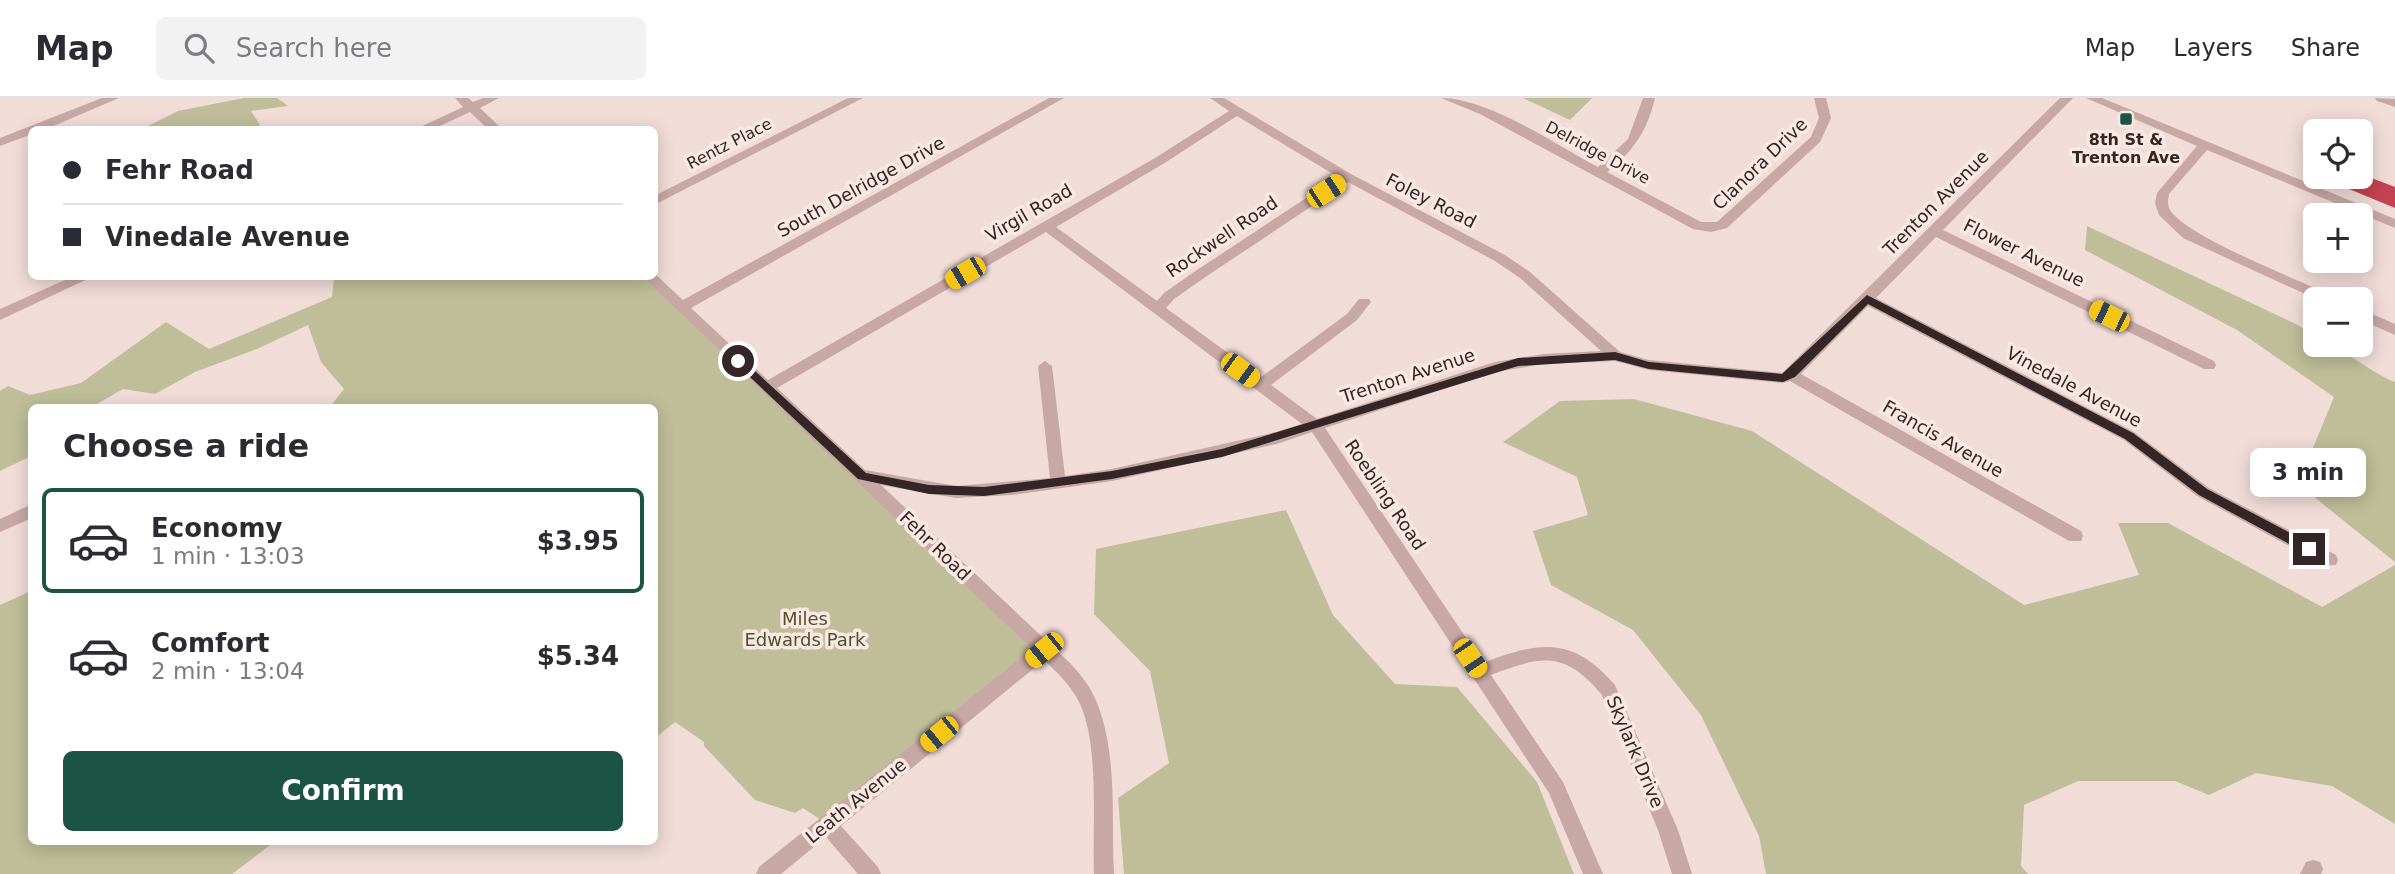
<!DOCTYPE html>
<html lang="en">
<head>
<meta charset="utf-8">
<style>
	:root { --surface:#fff; --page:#f2f2f3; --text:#2b2b33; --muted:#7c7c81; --line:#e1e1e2; --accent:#1c5444 }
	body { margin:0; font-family:"DejaVu Sans",sans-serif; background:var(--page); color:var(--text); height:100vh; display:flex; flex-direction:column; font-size:26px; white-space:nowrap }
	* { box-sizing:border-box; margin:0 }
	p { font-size:23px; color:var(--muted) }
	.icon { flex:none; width:38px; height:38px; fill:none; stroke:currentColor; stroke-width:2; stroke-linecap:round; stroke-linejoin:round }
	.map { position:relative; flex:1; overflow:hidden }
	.panel { position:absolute; left:28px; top:306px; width:630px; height:441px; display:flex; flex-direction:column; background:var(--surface); border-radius:10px; box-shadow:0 4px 18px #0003 }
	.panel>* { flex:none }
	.top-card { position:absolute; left:28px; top:28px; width:630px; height:154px; border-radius:10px; box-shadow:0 4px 18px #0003; display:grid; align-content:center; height:154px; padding:0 35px; background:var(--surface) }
	.tools { position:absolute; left:2303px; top:21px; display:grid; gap:14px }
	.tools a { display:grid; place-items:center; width:70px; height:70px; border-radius:10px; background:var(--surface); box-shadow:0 4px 18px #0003; font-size:35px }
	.end { position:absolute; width:32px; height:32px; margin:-16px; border:9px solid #342626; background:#fff; box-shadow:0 0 0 4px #fff }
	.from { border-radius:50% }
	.bubble { position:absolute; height:49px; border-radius:10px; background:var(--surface); box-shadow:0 4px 18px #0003; font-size:23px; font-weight:800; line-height:49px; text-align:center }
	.car { position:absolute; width:21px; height:42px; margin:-21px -10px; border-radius:9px; box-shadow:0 0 5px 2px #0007; background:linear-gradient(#f5c518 24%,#345 0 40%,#f5c518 0 76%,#345 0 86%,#f5c518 0) }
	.top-card b { display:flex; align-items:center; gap:24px; height:66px; font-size:26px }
	.top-card b+b { border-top:2px solid var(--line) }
	.top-card i { width:18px; height:18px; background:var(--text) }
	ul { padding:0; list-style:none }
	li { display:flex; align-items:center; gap:21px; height:105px; margin:0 14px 10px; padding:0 21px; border:4px solid transparent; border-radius:10px }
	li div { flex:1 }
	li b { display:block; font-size:26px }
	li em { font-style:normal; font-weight:800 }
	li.current { border-color:var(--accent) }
	li>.icon { width:63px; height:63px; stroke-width:1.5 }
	h2 { padding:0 35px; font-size:32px; line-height:84px }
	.primary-button { display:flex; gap:14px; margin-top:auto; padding:14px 35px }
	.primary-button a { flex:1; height:80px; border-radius:10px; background:var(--accent); color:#fff; font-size:28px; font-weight:800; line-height:80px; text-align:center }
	header { display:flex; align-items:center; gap:42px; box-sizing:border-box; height:98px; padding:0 35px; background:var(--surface); border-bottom:2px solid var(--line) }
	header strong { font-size:33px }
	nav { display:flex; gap:38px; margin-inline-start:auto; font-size:24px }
	.search { width:490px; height:63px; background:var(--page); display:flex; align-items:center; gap:18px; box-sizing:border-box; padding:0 24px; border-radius:10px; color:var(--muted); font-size:26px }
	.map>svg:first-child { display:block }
</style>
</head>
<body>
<header>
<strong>Map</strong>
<div class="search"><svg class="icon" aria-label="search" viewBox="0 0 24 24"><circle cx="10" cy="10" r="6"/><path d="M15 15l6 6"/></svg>Search here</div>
<nav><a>Map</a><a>Layers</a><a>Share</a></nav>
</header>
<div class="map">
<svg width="2395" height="776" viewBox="0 0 2395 776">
	<rect width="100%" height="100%" fill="#f1dcd8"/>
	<!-- green -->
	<g fill="#bfbe99">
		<polygon points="244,0 277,0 288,8 251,13 260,27 253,31 142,31 178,13"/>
		<polygon points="1523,0 1592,0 1570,22"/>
		<path d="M 2087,128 L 2296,226 L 2315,238 L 2315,247 C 2344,247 2368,274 2395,284 L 2395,464 L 2298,386 L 2334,299 L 2237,232 L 2085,152 Z"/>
		<polygon points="334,179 649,179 1044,552 827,726 803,710 795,715 755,702 704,648 704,644 675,624 655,640 654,310 329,310 344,291 321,264 308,227 257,251 195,274 155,296 123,291 90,310 32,310 31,358 0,373 0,293 8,288 30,297 81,285 166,224 209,251 332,199"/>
		<polygon points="1634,301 1752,333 2024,507 2139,477 2118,425 2168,425 2322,509 2395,467 2395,726 2332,688 2256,675 2209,697 2175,683 2078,683 2024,707 2021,768 2028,776 1766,776 1759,738 1701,617 1633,532 1551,487 1533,433 1588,417 1577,379 1503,344 1560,303"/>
		<polygon points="1286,412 1333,517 1395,586 1457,589 1537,684 1574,776 1124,776 1118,700 1169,665 1150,573 1094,516 1096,451"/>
		<polygon points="31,493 32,744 274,744 232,776 0,776 0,507"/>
	</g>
	<!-- building -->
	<polygon fill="#c44251" points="2366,78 2395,89 2395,110 2320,79 2353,79 2362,82"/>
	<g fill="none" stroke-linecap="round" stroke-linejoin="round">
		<!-- minor -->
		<g fill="#c8a8a4" fill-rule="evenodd">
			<polygon points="102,0 119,0 44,32 32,32 32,36 0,48 0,40"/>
			<polygon points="455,0 468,0 473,4 483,0 499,0 480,10 503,32 489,32 470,14 431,32 414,32 463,9"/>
			<polygon points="848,0 863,0 654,107 654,98"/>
			<path d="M 1049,0 L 1064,0 L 691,210 L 768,282 L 1155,60 L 1229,13 L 1210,0 L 1224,0 L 1351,76 L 1505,157 L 1530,174 L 1620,254 L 1649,262 L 1782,275 L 2060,0 L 2073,0 L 1943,132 L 2214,263 L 2216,267 L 2214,271 L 2204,271 L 1936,139 L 1876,200 L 2134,334 L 2209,390 L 2336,457 L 2338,462 L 2336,467 L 2324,467 L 2197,398 L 2124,342 L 1868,208 L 1801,276 L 2081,433 L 2083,438 L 2081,443 L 2069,443 L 1790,283 L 1783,285 L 1649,272 L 1615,263 L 1543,266 L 1496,274 L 1325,330 L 1483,565 C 1539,543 1573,538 1615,587 L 1678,732 L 1692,776 L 1672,776 L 1658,732 L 1602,597 C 1565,553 1542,557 1491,577 L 1563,684 L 1603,776 L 1583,776 L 1549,695 L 1312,334 L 1277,346 L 1112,383 L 1013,397 L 956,400 L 881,387 L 1070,565 C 1081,577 1091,589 1097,605 C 1118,657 1111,721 1114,776 L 1094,776 C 1092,728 1100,646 1079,604 C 1071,588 1057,574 1044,562 L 841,728 L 878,769 L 881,776 L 858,776 L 826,739 L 781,776 L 756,776 L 759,769 L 1032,551 L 642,178 L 654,178 L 654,175 L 683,202 ZM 1237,18 L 1338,79 L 1194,174 L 1164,195 L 1157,203 L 1056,129 L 1163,66 ZM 1348,84 L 1495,163 L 1520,180 L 1601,253 L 1543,256 L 1495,264 L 1317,321 L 1271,287 L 1357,222 L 1371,204 L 1369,201 L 1359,201 L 1347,216 L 1261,279 L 1166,210 L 1174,201 L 1204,180 ZM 1046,134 L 1302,326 L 1276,334 L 1112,371 L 1065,378 L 1052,268 L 1045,263 L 1038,268 L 1050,380 L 956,388 L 865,372 L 777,290 Z"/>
			<path d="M 1441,0 C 1488,0 1555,46 1598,69 L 1628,41 L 1643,0 L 1655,0 C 1647,33 1634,53 1607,74 L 1701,124 L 1717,124 L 1811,39 L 1819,20 L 1814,0 L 1826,0 L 1831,20 L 1820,44 L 1727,130 L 1711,134 L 1693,131 L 1480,16 Z"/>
			<path d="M 2086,0 L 2102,0 L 2395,121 L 2395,130 L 2207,52 L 2169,96 C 2168,101 2167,107 2170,112 C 2187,139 2299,182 2333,198 L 2335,201 L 2316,201 L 2183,140 L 2159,117 L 2155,105 L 2157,95 L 2197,48 Z"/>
			<polygon points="2375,0 2395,1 2395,9 2377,3"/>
			<polygon points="74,178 94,178 0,222 0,211"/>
			<polygon points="2361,211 2395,226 2395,237 2361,222"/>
			<polygon points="32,406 32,420 0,434 0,421"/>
			<polygon points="2313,762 2320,764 2323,771 2321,776 2300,776 2306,764"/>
		</g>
	</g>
	<!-- route -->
	<polygon fill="#342626" points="1867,197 2133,335 2207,391 2313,447 2313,454 2304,454 2199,397 2125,341 1868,206 1795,279 1783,284 1649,271 1615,262 1518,268 1222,359 1112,381 984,398 929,396 858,381 733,263 742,261 866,375 929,387 984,389 1112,373 1222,351 1518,260 1615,254 1649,264 1782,276"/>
	<!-- markers -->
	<rect fill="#1c5444" stroke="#f9e8e4" stroke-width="2.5" x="2119" y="14" width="14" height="14" rx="3.5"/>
	<g text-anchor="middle" stroke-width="7" stroke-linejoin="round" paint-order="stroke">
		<!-- far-poi labels -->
		<g font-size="16" font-weight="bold" fill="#342626" stroke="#f9e8e4">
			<text x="2126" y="47">8th St &amp;<tspan x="2126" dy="18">Trenton Ave</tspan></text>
		</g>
		<!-- far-street labels -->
		<g font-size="16" fill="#342626" stroke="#f9e8e4">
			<text transform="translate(729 45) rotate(-27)" y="6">Rentz Place</text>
			<text transform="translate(1598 54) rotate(28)" y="6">Delridge Drive</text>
		</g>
		<!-- street labels -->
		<g font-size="18" fill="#342626" stroke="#f9e8e4">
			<text transform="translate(1760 66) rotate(-44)" y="6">Clanora Drive</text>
			<text transform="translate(861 89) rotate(-29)" y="6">South Delridge Drive</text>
			<text transform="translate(1431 103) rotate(27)" y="6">Foley Road</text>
			<text transform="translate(1936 105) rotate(-45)" y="6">Trenton Avenue</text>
			<text transform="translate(1029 115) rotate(-30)" y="6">Virgil Road</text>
			<text transform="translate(1222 139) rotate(-34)" y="6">Rockwell Road</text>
			<text transform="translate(2024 155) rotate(26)" y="6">Flower Avenue</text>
			<text transform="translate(1408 278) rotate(-18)" y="6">Trenton Avenue</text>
			<text transform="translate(2074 289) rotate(28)" y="6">Vinedale Avenue</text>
			<text transform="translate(1943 341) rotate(30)" y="6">Francis Avenue</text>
			<text transform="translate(1385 397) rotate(56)" y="6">Roebling Road</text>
			<text transform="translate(935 448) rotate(44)" y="6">Fehr Road</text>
			<text transform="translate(1635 654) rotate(67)" y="6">Skylark Drive</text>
			<text transform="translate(856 703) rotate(-39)" y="6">Leath Avenue</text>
		</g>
		<!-- park labels -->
		<g font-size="18" fill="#51522a" stroke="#f9e8e4">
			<text x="805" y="527">Miles<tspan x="805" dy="21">Edwards Park</tspan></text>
		</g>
	</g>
</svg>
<div class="tools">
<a><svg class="icon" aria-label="locate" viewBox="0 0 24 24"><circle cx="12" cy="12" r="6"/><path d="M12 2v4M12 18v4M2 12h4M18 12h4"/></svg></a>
<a>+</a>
<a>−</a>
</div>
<i class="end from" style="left:738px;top:263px"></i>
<i class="end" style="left:2309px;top:451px"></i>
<div class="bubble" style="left:2250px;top:350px;width:116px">3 min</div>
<i class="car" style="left:1326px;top:93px;rotate:57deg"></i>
<i class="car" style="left:965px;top:175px;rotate:240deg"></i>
<i class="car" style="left:2109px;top:218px;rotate:296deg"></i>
<i class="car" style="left:1240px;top:272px;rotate:126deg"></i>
<i class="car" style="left:1044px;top:552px;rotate:231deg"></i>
<i class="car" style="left:1470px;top:560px;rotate:146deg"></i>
<i class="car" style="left:939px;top:636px;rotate:231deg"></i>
<div class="top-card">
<b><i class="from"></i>Fehr Road</b>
<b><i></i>Vinedale Avenue</b>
</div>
<section class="panel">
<h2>Choose a ride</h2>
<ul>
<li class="current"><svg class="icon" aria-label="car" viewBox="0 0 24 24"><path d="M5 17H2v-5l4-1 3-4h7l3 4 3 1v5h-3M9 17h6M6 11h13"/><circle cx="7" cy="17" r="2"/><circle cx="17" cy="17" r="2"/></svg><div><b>Economy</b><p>1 min · 13:03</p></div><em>$3.95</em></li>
<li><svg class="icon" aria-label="car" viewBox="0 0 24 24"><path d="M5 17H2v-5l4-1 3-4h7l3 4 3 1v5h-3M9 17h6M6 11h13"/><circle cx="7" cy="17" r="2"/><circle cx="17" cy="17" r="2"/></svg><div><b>Comfort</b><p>2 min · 13:04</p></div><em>$5.34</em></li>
</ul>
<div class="primary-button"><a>Confirm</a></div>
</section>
</div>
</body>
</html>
